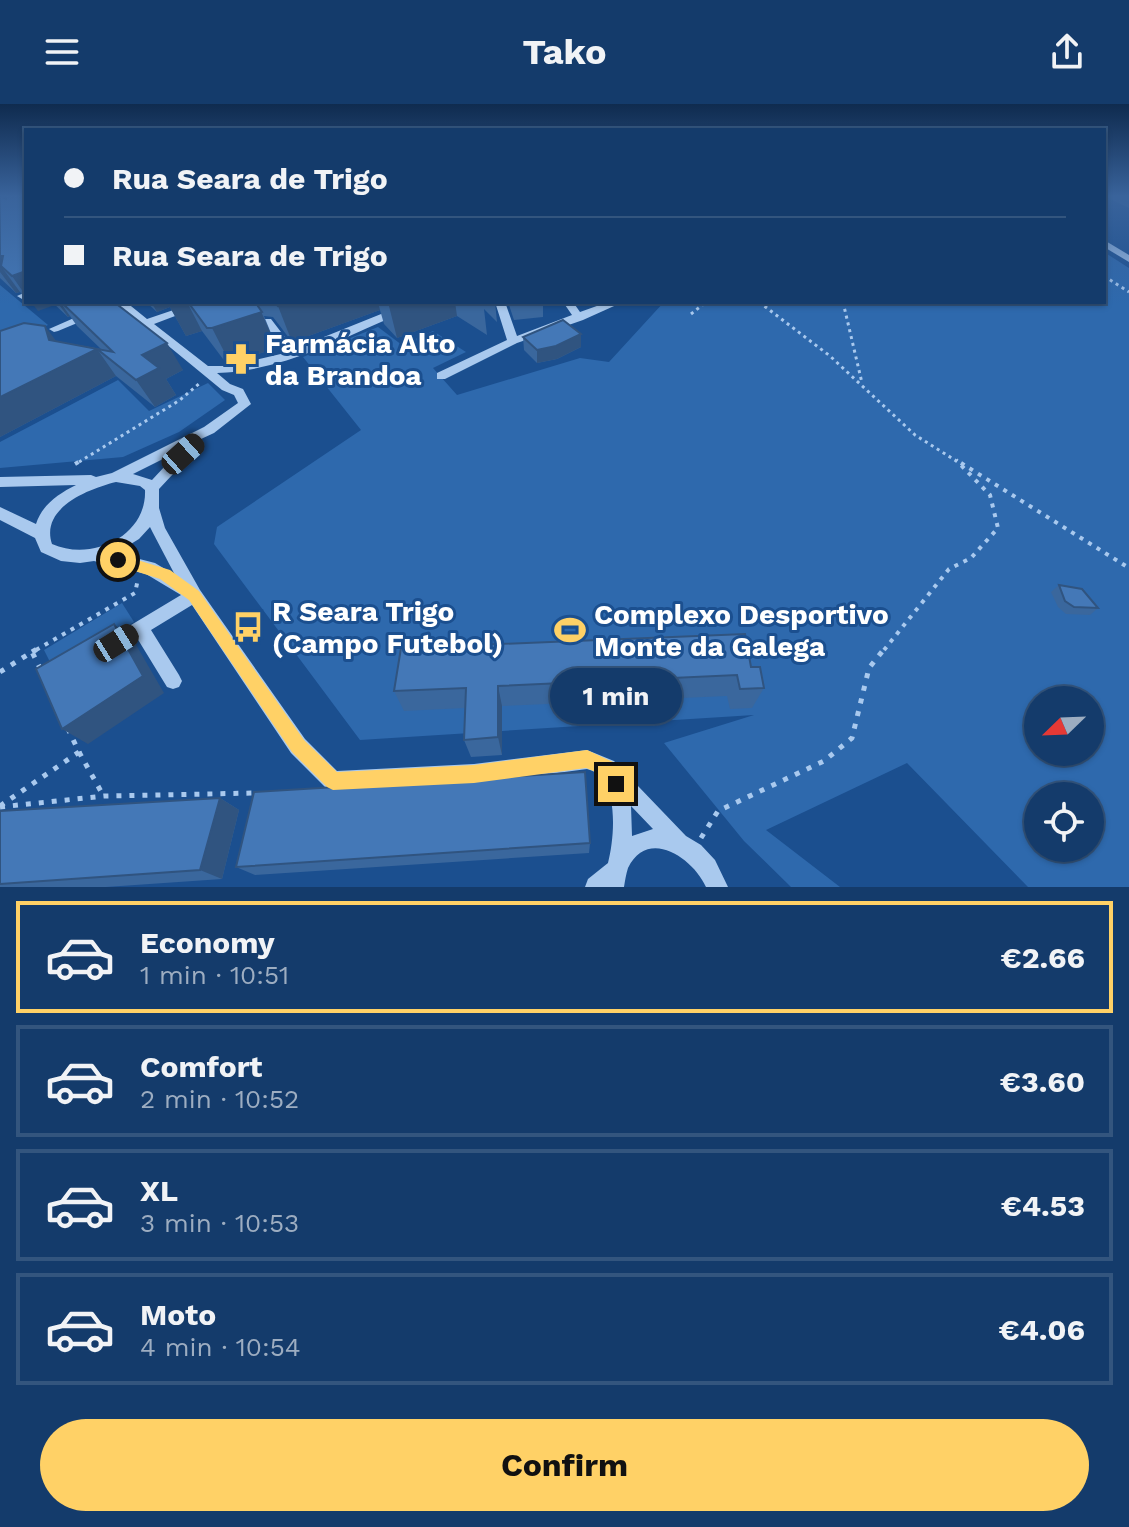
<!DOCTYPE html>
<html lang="en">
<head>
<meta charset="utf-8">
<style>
	:root { --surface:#143b6b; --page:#1d4271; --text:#f1f3f6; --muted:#9dadc1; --line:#33557e; --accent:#ffd166 }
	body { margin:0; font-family:"Work Sans",sans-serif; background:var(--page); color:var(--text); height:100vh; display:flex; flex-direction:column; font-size:30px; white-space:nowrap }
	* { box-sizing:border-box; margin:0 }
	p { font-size:26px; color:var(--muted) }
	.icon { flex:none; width:44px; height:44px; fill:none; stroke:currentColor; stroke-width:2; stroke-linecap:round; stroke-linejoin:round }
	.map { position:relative; height:783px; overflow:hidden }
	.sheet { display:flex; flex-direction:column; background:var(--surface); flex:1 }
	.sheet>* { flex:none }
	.hud { position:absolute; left:24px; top:24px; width:1082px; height:176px; border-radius:0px; box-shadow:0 2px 6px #0004,0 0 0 2px var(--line); display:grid; align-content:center; height:176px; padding:0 40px; background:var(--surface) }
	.needle { width:52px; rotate:247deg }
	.tools { position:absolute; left:1024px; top:582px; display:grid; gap:16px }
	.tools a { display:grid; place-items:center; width:80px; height:80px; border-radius:50%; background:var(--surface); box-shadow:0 2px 6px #0004,0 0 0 2px var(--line); font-size:40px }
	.end { position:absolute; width:36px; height:36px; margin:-18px; border:10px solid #ffd166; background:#111; box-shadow:0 0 0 4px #111 }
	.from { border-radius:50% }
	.bubble { position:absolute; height:56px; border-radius:28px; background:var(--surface); box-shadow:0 2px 6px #0004,0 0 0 2px var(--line); font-size:26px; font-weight:700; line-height:56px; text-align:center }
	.car { position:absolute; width:24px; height:48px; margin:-24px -12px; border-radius:10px; box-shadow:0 0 6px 2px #0007; background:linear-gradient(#222 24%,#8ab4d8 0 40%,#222 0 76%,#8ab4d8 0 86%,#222 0) }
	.hud b { display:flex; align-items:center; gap:28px; height:76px; font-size:30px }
	.hud b+b { border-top:2px solid var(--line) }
	.hud i { width:20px; height:20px; background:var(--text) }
	ul { padding:14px 0 0; list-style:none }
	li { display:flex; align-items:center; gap:24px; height:112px; margin:0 16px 12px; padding:0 24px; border:4px solid var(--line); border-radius:0px }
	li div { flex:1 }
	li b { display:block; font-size:30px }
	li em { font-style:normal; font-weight:700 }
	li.active { border-color:var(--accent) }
	li>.icon { width:72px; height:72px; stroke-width:1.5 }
	.action { display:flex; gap:16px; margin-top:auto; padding:16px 40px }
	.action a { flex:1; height:92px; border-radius:48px; background:var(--accent); color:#111; font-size:32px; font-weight:700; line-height:92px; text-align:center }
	header { display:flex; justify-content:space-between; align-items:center; height:104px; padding:0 40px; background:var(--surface); font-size:36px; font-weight:700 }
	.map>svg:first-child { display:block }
</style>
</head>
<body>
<header><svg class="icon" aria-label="menu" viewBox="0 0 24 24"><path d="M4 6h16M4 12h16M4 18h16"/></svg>Tako<svg class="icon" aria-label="share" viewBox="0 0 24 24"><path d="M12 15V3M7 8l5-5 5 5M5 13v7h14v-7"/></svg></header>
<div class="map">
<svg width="1129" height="783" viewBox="0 0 1129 783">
	<rect width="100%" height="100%" fill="#1b4f8f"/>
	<!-- green -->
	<g fill="#2e69ad" fill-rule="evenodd">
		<path d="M 1104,148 L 1129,164 L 1129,783 L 1028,783 L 907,659 L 766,726 L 840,783 L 791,783 L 744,737 L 664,639 L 754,611 L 360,636 L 214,440 L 217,423 L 361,326 L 303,253 L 378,223 L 402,241 L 433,227 L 466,248 L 433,264 L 457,291 L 580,254 L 609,258 L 664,198 L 1104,198 ZM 1038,596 L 1090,596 L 1090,648 L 1038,648 ZM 1038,692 L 1090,692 L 1090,744 L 1038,744 Z"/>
		<polygon points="0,181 48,221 0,243"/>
		<polygon points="118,276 149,307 208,279 225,296 179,328 123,353 0,364 0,338"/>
		<polygon points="122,499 134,518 55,568 44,546"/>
	</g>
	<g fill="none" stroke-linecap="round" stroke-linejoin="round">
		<!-- path-far2 -->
		<g stroke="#a9c9ee" stroke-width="3" stroke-dasharray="3 4" stroke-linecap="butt">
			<polyline points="1104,172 1129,188"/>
			<polyline points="759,198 830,252 915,331 958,358"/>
			<polyline points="843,198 862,279"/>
			<polyline points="691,210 706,198"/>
			<polyline points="79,358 180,296 201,278"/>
		</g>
		<!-- path-far1 -->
		<g stroke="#a9c9ee" stroke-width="4" stroke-dasharray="4 6" stroke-linecap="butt">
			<polyline points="961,359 1129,464"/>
			<polyline points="75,360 82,356"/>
			<polyline points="36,546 135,489 138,475"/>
			<polyline points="884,546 949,465 971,454 998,424 990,391 956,356"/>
		</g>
		<!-- path -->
		<g stroke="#a9c9ee" stroke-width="5" stroke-dasharray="5 8" stroke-linecap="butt">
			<polyline points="32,548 39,544"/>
			<polyline points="0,568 32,548 41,566"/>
			<polyline points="79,648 103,691"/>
			<polyline points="0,702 79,648 68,625"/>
			<polyline points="0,703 104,692 257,689"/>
			<polyline points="701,734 718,707 824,657 852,634 869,564 885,544"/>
		</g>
		<!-- minor -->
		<g fill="#a9c9ee" fill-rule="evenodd">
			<polygon points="1104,136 1129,151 1129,158 1104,143"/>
			<polygon points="26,188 26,194 22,195 17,192"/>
			<path d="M 115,198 L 126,198 L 147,215 L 197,198 L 212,198 L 154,220 L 208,262 L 230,262 L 285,249 L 262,217 L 263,215 L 271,215 L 294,245 L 411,198 L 425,198 C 413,207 395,212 381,218 C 329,241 273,268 217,269 L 230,280 L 243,285 L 251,300 L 214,329 L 201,335 L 201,340 L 159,385 L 159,404 L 165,424 L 200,486 L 305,635 L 337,667 L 474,660 L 587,646 L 614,657 L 686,732 L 701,741 L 715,756 L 728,783 L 706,783 C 693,754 648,723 628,764 C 626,770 625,777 624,783 L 585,783 L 588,775 L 608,759 C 614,736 617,696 603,675 C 599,669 593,667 587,665 L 474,680 L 333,687 L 326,684 L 291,649 L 192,501 L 151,526 L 179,571 L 182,577 L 179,583 L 173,585 L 167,583 L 137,534 L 112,549 L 106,546 L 104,541 L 106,536 L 181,491 L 146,470 L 94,457 L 80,459 L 61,457 L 41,448 L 35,434 L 0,416 L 0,403 L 36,420 C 42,401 58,390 76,381 L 0,383 L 0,373 L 91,371 L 96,373 L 112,369 L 204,323 L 238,299 L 234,291 L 222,286 ZM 179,347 L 152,376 L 133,370 ZM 116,378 L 140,382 L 145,386 C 147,432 92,458 52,440 C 40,404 88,385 116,378 ZM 150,423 L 153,429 L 175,471 L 155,459 L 116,449 L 139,435 ZM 631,702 L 653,725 L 632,732 Z"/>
			<polygon points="495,198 505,198 517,232 572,211 563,198 573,198 580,208 608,198 623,198 583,216 517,239 445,275 437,275 437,269 507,236"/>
			<polygon points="90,207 95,210 94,212 58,227 54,228 49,225"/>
		</g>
	</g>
	<!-- wall -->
	<g fill="#3a679d">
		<polygon points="0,91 26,91 26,195 20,188 16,189 0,174"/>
		<polygon points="1104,91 1129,91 1129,104 1104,92"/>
		<polygon points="52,198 114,198 183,266 166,275 176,291 155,303 116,272 0,333 0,227 101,245 77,222 70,212 68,213"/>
		<polygon points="146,198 495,198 497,218 484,205 487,231 457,212 397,234 384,220 380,206 292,238 273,213 264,212 277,244 230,259 226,259 202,227 186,232 170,203 157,208"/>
		<polygon points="508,198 543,198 543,213 514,216"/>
		<polygon points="523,233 581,243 557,255 537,259 524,246"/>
		<polygon points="1059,481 1098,504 1090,511 1066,510 1058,503 1051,488"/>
		<polygon points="751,563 764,584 752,604 730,605 727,592 502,602 502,651 471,653 464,636 465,604 404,607 394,587"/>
		<polygon points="220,694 239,706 222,775 106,783 0,783 0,707"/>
		<polygon points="590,739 589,749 255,771 236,763"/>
	</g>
	<!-- shaded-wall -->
	<g fill="#305480">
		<polygon points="0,152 3,152 26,167 26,192 12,172 1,162 20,188 16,189 0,168"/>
		<polygon points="31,198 51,198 52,202 38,207"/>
		<polygon points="57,198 60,198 70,212 68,213"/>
		<polygon points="151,198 167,198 170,203 157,208"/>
		<polygon points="167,198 187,198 202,227 186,232"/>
		<polygon points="250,198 257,198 277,244 230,259 212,224"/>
		<polygon points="291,198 378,198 380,206 292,238 278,202"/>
		<polygon points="388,198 455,198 457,212 397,234"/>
		<polygon points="45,222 65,249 97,245 116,272 0,333 0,293"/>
		<polygon points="581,230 581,243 557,255 537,259 537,246"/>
		<polygon points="167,239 183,266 166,275 176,291 155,303 136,276 142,251"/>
		<polygon points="114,520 135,539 164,589 88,640 62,625"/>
		<polygon points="498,582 502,602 502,651 498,633"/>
		<polygon points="220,694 239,706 222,775 200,766"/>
	</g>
	<!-- building -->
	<g fill="#4478b7" stroke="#305480" stroke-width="2">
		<polygon points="0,91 6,95 6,91 26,91 26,167 12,172 1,162 3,152 0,152"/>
		<polygon points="61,198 114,198 167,239 142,251 159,264 136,276 97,245 0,293 0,227 24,219 45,222 49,236 113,248"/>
		<polygon points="188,198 255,198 262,208 212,224 207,224"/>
		<polygon points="274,198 291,198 278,202"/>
		<polygon points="563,216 581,230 556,242 537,246 523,233"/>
		<polygon points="1059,481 1082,485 1098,504 1074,503 1065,497"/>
		<polygon points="114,520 143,572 62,625 36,565"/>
		<polygon points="745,530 751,563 760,563 764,584 740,585 737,571 498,582 498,633 464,636 466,584 394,587 401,544"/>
		<polygon points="585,668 590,739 236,763 254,688"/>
		<polygon points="220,694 200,766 0,780 0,707"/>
	</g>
	<!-- sky -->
	<linearGradient id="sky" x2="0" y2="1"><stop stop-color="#0f2b4f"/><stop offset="0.46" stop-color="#39639b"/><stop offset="1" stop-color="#39639b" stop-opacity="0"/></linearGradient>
	<rect width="1129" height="200" fill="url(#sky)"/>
	<!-- route -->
	<polygon fill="#ffd166" points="118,450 170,466 199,487 304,636 337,668 474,661 587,646 613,658 625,680 623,686 610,686 601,670 586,664 474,679 333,686 327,683 292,648 189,496 160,475 113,460 111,456"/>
	<!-- icons -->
	<defs>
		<symbol id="pharmacy-bare" viewBox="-9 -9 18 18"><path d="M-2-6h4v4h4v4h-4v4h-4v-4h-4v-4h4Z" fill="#ffd166" stroke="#1b4f8f" stroke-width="2.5" paint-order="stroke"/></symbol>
		<symbol id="bus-bare" viewBox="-9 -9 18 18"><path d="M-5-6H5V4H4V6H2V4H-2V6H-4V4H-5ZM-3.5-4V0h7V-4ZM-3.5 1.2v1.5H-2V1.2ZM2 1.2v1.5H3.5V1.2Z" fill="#ffd166" stroke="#1b4f8f" stroke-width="2.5" paint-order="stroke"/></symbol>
		<symbol id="stadium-bare" viewBox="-9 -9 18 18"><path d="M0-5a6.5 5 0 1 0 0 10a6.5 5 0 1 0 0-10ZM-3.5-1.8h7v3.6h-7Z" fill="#ffd166" stroke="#1b4f8f" stroke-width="2.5" paint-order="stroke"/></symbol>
	</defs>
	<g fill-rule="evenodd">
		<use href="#pharmacy-bare" x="219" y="233" width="44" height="44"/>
		<use href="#bus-bare" x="226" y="501" width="44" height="44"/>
		<use href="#stadium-bare" x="548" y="504" width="44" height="44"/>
	</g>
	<g text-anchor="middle" stroke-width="6" stroke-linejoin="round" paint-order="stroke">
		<!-- poi labels -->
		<g font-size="28" font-weight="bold" fill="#fff" stroke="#1b4f8f" text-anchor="start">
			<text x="265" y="249">Farmácia Alto<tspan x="265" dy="32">da Brandoa</tspan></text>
			<text x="272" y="517">R Seara Trigo<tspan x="272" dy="32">(Campo Futebol)</tspan></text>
			<text x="594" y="520">Complexo Desportivo<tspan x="594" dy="32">Monte da Galega</tspan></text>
		</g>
	</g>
</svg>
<div class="tools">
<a><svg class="needle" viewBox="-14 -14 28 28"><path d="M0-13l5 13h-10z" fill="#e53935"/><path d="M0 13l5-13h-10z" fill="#9dadc1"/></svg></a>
<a><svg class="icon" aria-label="locate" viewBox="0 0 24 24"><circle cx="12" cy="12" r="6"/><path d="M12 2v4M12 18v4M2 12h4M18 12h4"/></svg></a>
</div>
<i class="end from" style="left:118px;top:456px"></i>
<i class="end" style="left:616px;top:680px"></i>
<div class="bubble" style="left:550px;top:564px;width:132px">1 min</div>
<i class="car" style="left:183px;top:350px;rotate:48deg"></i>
<i class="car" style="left:116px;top:539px;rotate:58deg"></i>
<div class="hud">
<b><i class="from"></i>Rua Seara de Trigo</b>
<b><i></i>Rua Seara de Trigo</b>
</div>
</div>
<section class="sheet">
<ul>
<li class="active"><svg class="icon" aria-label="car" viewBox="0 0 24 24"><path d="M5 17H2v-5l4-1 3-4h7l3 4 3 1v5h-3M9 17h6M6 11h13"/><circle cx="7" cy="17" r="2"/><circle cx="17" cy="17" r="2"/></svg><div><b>Economy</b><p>1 min · 10:51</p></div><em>€2.66</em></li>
<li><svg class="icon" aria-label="car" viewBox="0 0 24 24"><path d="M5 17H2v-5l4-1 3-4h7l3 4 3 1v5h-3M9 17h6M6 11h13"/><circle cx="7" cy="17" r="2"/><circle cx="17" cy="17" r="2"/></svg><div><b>Comfort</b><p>2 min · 10:52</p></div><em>€3.60</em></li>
<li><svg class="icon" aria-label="car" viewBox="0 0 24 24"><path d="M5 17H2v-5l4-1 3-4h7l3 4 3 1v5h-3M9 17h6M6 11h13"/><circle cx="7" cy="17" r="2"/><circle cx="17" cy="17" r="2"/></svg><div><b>XL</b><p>3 min · 10:53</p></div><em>€4.53</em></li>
<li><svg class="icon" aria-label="car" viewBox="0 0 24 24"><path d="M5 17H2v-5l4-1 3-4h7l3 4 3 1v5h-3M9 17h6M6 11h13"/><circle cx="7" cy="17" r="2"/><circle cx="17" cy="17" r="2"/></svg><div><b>Moto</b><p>4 min · 10:54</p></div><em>€4.06</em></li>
</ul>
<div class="action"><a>Confirm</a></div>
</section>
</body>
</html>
